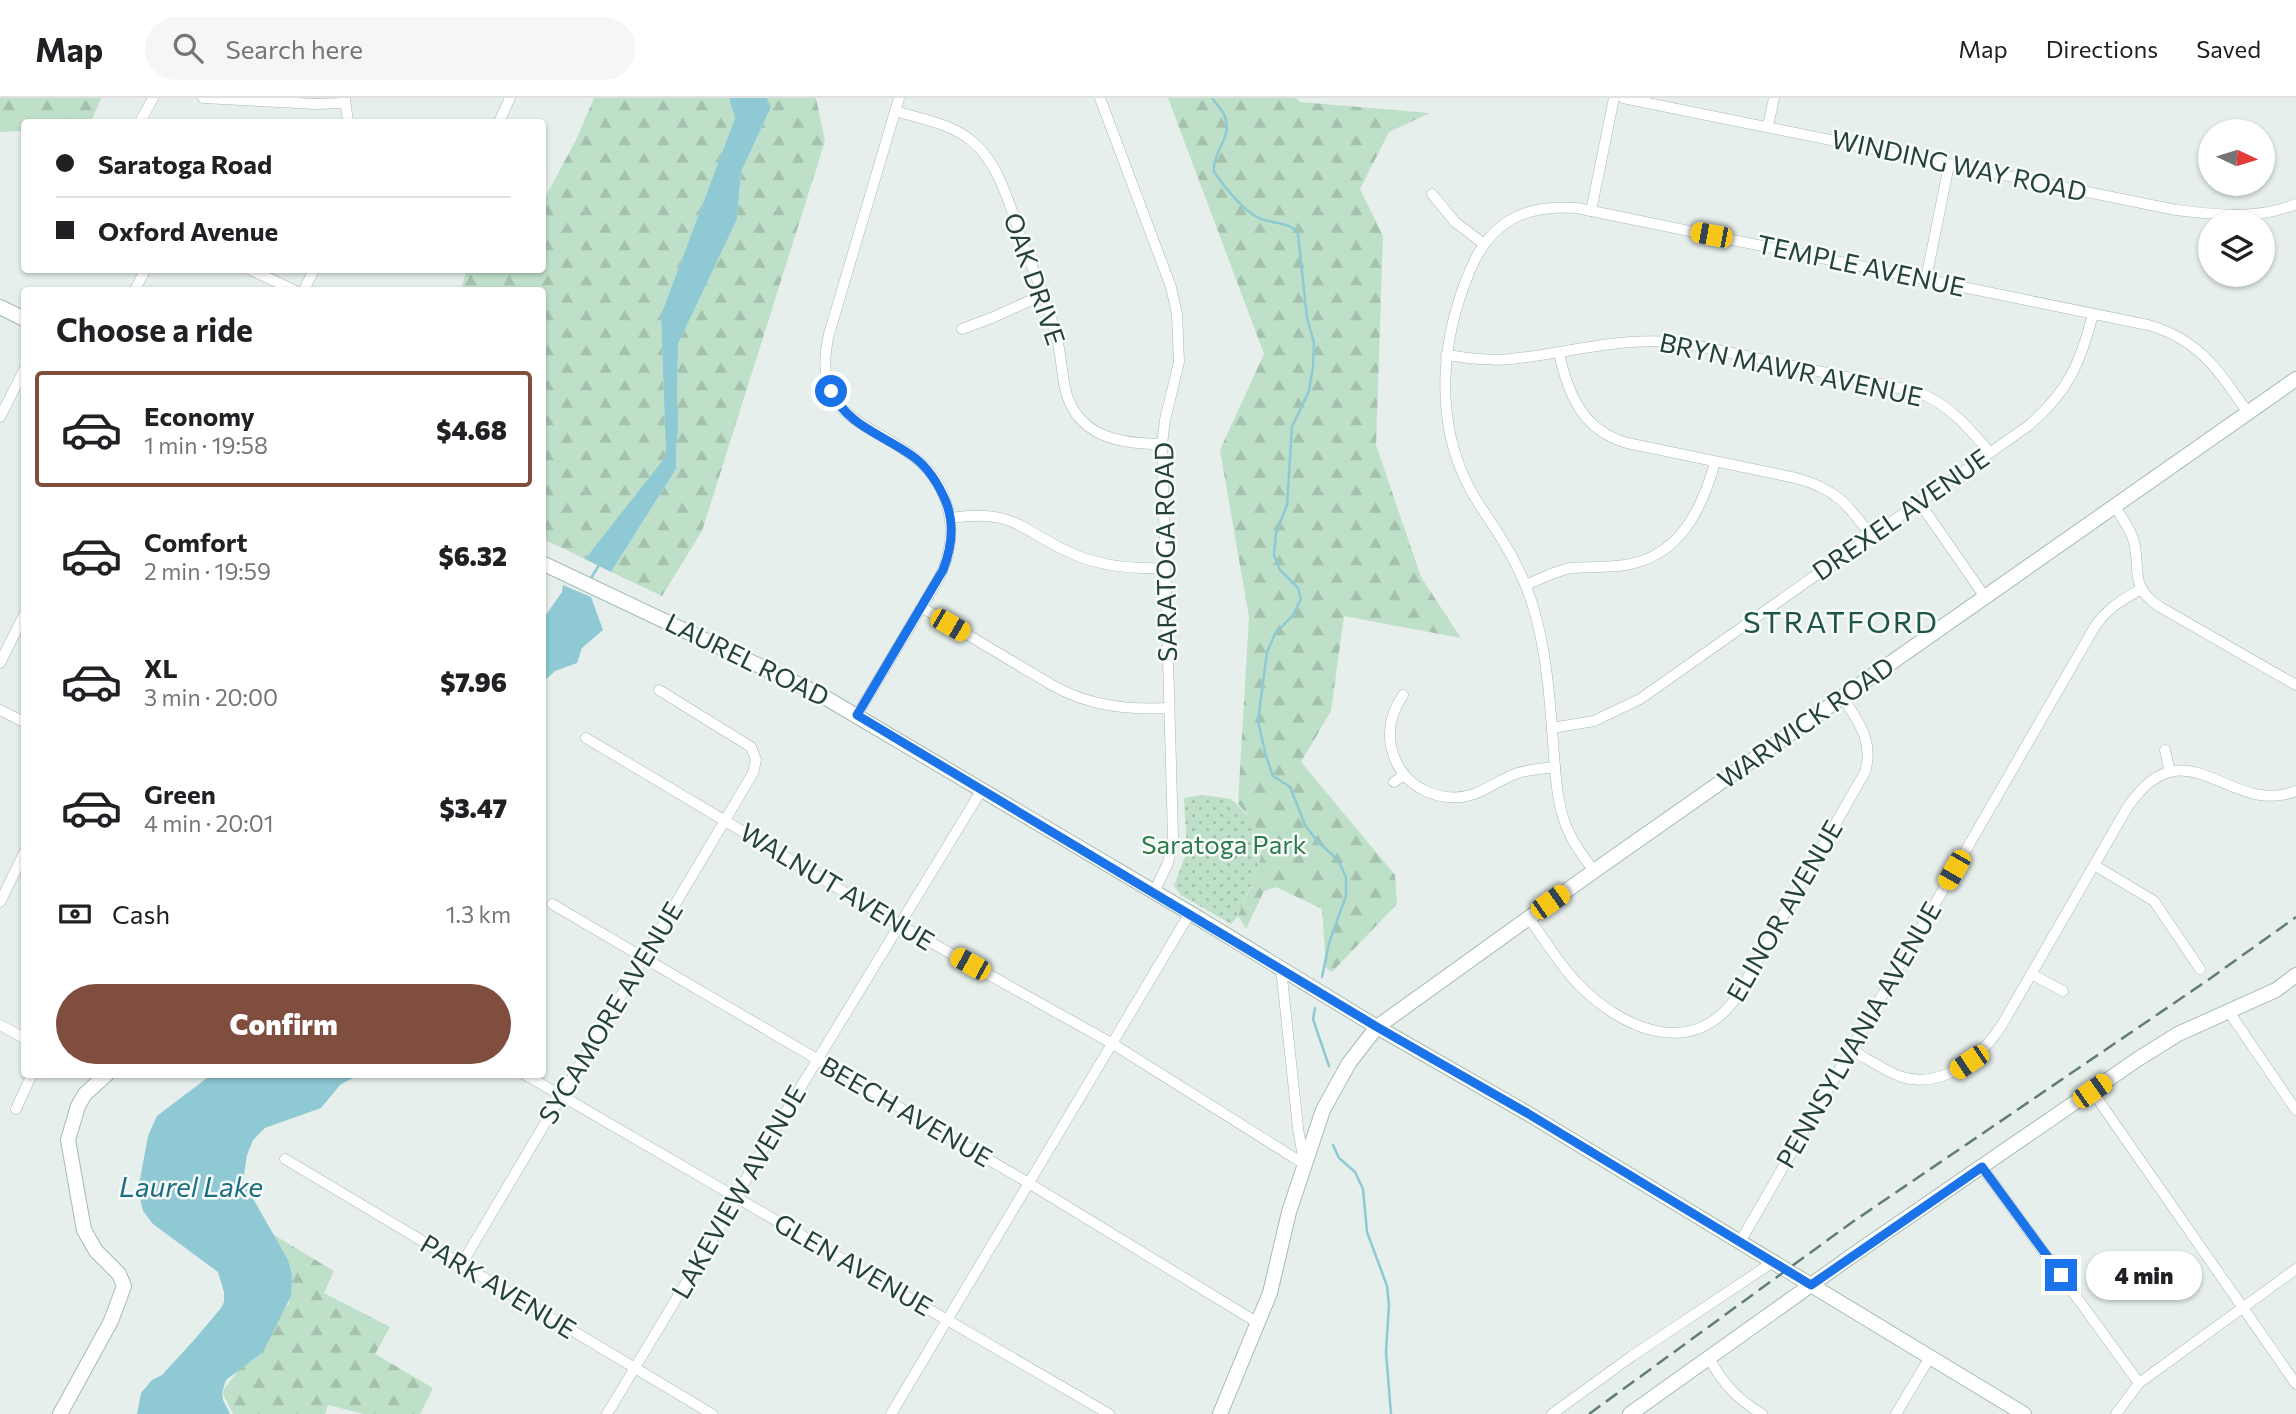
<!DOCTYPE html>
<html lang="en">
<head>
<meta charset="utf-8">
<style>
	:root { --surface:#fff; --page:#f6f6f6; --text:#202124; --muted:#757577; --line:#e0e0e0; --accent:#7f4e3f }
	body { margin:0; font-family:Commissioner,sans-serif; background:var(--page); color:var(--text); height:100vh; display:flex; flex-direction:column; font-size:26px; white-space:nowrap }
	* { box-sizing:border-box; margin:0 }
	p { font-size:23px; color:var(--muted) }
	.icon { flex:none; width:38px; height:38px; fill:none; stroke:currentColor; stroke-width:2; stroke-linecap:round; stroke-linejoin:round }
	.map { position:relative; flex:1; overflow:hidden }
	.details { position:absolute; left:21px; top:189px; width:525px; height:791px; display:flex; flex-direction:column; background:var(--surface); border-radius:7px; box-shadow:0 2px 5px #0004 }
	.details>* { flex:none }
	.hud { position:absolute; left:21px; top:21px; width:525px; height:154px; border-radius:7px; box-shadow:0 2px 5px #0004; display:grid; align-content:center; height:154px; padding:0 35px; background:var(--surface) }
	.needle { width:46px; rotate:94deg }
	.controls { position:absolute; left:2198px; top:21px; display:grid; gap:14px }
	.controls a { display:grid; place-items:center; width:77px; height:77px; border-radius:50%; background:var(--surface); box-shadow:0 2px 5px #0004; font-size:35px }
	.end { position:absolute; width:32px; height:32px; margin:-16px; border:9px solid #1a73e8; background:#fff; box-shadow:0 0 0 4px #fff }
	.from { border-radius:50% }
	.bubble { position:absolute; height:49px; border-radius:24px; background:var(--surface); box-shadow:0 2px 5px #0004; font-size:23px; font-weight:800; line-height:49px; text-align:center }
	.car { position:absolute; width:21px; height:42px; margin:-21px -10px; border-radius:9px; box-shadow:0 0 5px 2px #0007; background:linear-gradient(#f5c518 24%,#345 0 40%,#f5c518 0 76%,#345 0 86%,#f5c518 0) }
	.hud b { display:flex; align-items:center; gap:24px; height:66px; font-size:26px }
	.hud b+b { border-top:2px solid var(--line) }
	.hud i { width:18px; height:18px; background:var(--text) }
	ul { padding:0; list-style:none }
	li { display:flex; align-items:center; gap:21px; height:116px; margin:0 14px 10px; padding:0 21px; border:4px solid transparent; border-radius:7px }
	li div { flex:1 }
	li b { display:block; font-size:26px }
	li em { font-style:normal; font-weight:800 }
	li.selected { border-color:var(--accent) }
	li>.icon { width:63px; height:63px; stroke-width:1.5 }
	h2 { padding:0 35px; font-size:32px; line-height:84px }
	.pay { display:flex; align-items:center; gap:18px; height:77px; padding:0 35px; font-size:26px }
	.pay p { margin-inline-start:auto }
	.cta { display:flex; gap:14px; margin-top:auto; padding:14px 35px }
	.cta a { flex:1; height:80px; border-radius:42px; background:var(--accent); color:#fff; font-size:28px; font-weight:800; line-height:80px; text-align:center }
	header { display:flex; align-items:center; gap:42px; box-sizing:border-box; height:98px; padding:0 35px; background:var(--surface); border-bottom:2px solid var(--line) }
	header strong { font-size:33px }
	nav { display:flex; gap:38px; margin-inline-start:auto; font-size:24px }
	.search { width:490px; height:63px; background:var(--page); display:flex; align-items:center; gap:18px; box-sizing:border-box; padding:0 24px; border-radius:38px; color:var(--muted); font-size:26px }
	.map>svg:first-child { display:block }
</style>
</head>
<body>
<header>
<strong>Map</strong>
<div class="search"><svg class="icon" aria-label="search" viewBox="0 0 24 24"><circle cx="10" cy="10" r="6"/><path d="M15 15l6 6"/></svg>Search here</div>
<nav><a>Map</a><a>Directions</a><a>Saved</a></nav>
</header>
<div class="map">
<svg width="2296" height="1316" viewBox="0 0 2296 1316">
	<defs>
		<pattern id="grass-dots" width="8" height="8" patternUnits="userSpaceOnUse" patternTransform="scale(1.75)"><rect width="8" height="8" fill="#bfe0c8"/><path d="M2 2h.1M6 6h.1" fill="none" stroke="#a4c1ad" stroke-width="1.8" stroke-linecap="round"/></pattern>
		<pattern id="forest-firs" width="22" height="20" patternUnits="userSpaceOnUse" patternTransform="scale(1.75)"><rect width="22" height="20" fill="#bfe0c8"/><path d="M5 1l3.5 6h-7zM16 11l3.5 6h-7z" fill="#a4c1ad"/></pattern>
	</defs>
	<rect width="100%" height="100%" fill="#e6efeb"/>
	<!-- grass -->
	<polygon fill="url(#grass-dots)" points="1203,697 1231,701 1254,724 1262,741 1258,771 1238,818 1231,826 1181,797 1174,788 1187,753 1184,700"/>
	<!-- forest -->
	<g fill="url(#forest-firs)">
		<polygon points="0,0 101,0 91,24 24,24 24,40 21,33 0,34"/>
		<polygon points="594,0 729,0 735,20 661,217 666,358 585,461 543,441 542,192 461,192 466,174 477,172 542,172 543,103 576,42"/>
		<polygon points="767,0 816,0 825,43 702,433 662,498 611,474 676,371 678,246 737,121 741,74 771,9"/>
		<path d="M 1168,0 L 1297,0 L 1300,4 L 1430,15 L 1389,34 L 1360,91 L 1383,138 L 1376,347 L 1421,479 L 1461,540 L 1344,518 L 1331,613 L 1301,664 L 1395,777 L 1397,806 L 1332,874 L 1326,870 L 1322,811 L 1276,789 L 1264,793 L 1246,831 L 1238,818 C 1247,797 1267,760 1260,738 C 1256,725 1247,716 1238,706 L 1249,519 L 1220,352 L 1264,256 Z"/>
		<polygon points="274,1137 334,1173 324,1195 390,1229 375,1256 433,1290 420,1316 364,1316 328,1307 325,1316 233,1316 222,1294 289,1205"/>
	</g>
	<!-- water -->
	<g fill="#8ec9d4">
		<polygon points="729,0 767,0 771,9 741,74 737,121 678,246 676,371 611,474 585,461 666,358 661,217 735,20"/>
		<polygon points="563,487 591,499 603,532 582,550 577,565 555,573 543,584 543,521 562,494"/>
		<polygon points="211,977 358,977 340,987 321,1010 265,1030 253,1042 247,1057 243,1083 288,1162 292,1177 291,1198 263,1254 226,1282 222,1294 223,1302 230,1316 137,1316 141,1295 152,1282 162,1277 195,1241 221,1210 224,1204 224,1194 218,1174 153,1126 143,1113 138,1092 148,1038 157,1018"/>
	</g>
	<g fill="none" stroke-linecap="round" stroke-linejoin="round">
		<!-- stream -->
		<g stroke="#8ec9d4" stroke-width="2.5">
			<path d="M 1212,0 C 1216,6 1223,12 1225,19 C 1233,39 1212,54 1214,74 C 1224,88 1242,111 1257,119 C 1271,127 1290,122 1298,136 L 1307,220 L 1314,245 L 1313,269 L 1309,293 L 1292,329 L 1287,407 L 1276,435 L 1274,457 L 1280,472 L 1298,490 L 1301,501 L 1293,517 L 1275,536 L 1267,554 L 1258,623 L 1266,658 L 1273,678 L 1290,689 L 1305,727 L 1317,743 L 1338,762 L 1346,779 L 1346,798 L 1329,845 L 1322,879"/>
			<polyline points="676,343 677,311"/>
			<polyline points="590,482 599,467"/>
			<polyline points="1315,910 1313,921 1329,968"/>
			<polyline points="1333,1047 1339,1060 1355,1074 1363,1091 1367,1134 1387,1188 1389,1207 1386,1254 1391,1316"/>
		</g>
		<defs>
			<g id="street">
				<polyline points="203,0 316,6 344,5"/>
				<polyline points="1100,0 1171,189 1177,216 1179,264 1165,322 1162,346 1173,739 1168,765 1154,794"/>
				<path d="M 1623,0 L 2176,112 C 2217,117 2257,122 2296,106"/>
				<polyline points="345,1 348,24"/>
				<path d="M 895,13 C 921,21 953,26 973,44 C 1002,69 1011,114 1024,148 C 1035,176 1047,204 1055,233 C 1061,252 1061,271 1065,290 C 1076,339 1120,346 1162,346"/>
				<polyline points="140,24 153,0"/>
				<polyline points="499,24 510,0"/>
				<polyline points="1768,28 1774,0"/>
				<polyline points="1432,96 1455,124 1484,146"/>
				<polyline points="1591,113 1614,0"/>
				<polyline points="251,172 294,192"/>
				<polyline points="1926,181 1949,67"/>
				<polyline points="135,192 145,172"/>
				<polyline points="304,192 314,172"/>
				<polyline points="962,231 994,219 1042,197"/>
				<path d="M 1559,255 C 1568,296 1582,332 1627,345 L 1796,380 C 1836,391 1848,406 1871,438"/>
				<path d="M 1446,257 C 1467,260 1489,263 1511,261 C 1570,255 1629,236 1689,246 L 1918,294 C 1950,307 1968,329 1990,355"/>
				<polyline points="0,319 24,272"/>
				<polyline points="1919,404 1985,499"/>
				<path d="M 2115,409 C 2122,420 2131,431 2134,444 C 2141,473 2129,489 2160,509 L 2296,587"/>
				<path d="M 951,420 C 1019,410 1023,436 1078,458 C 1106,469 1135,471 1164,470"/>
				<path d="M 1526,487 C 1540,481 1555,473 1571,470 C 1589,468 1607,470 1625,467 C 1679,459 1702,412 1715,364"/>
				<path d="M 921,509 L 1052,587 C 1089,608 1127,612 1169,610"/>
				<polyline points="0,565 24,517"/>
				<path d="M 1403,597 C 1390,616 1386,636 1394,658 C 1404,690 1443,707 1474,696 C 1489,691 1502,680 1518,675 C 1530,671 1543,671 1555,669"/>
				<polyline points="0,612 24,624"/>
				<path d="M 857,617 L 939,480 C 960,439 953,389 914,359 C 865,321 810,319 829,236 L 899,0"/>
				<path d="M 1552,630 L 1594,623 L 1640,601 L 2028,328 C 2068,294 2080,266 2093,216"/>
				<polyline points="586,640 898,826 1113,946 1304,1066"/>
				<polyline points="2165,652 2170,674"/>
				<polyline points="1394,684 1404,677"/>
				<polyline points="2094,767 2154,803 2200,871"/>
				<path d="M 1594,773 C 1582,757 1570,741 1564,722 C 1556,698 1555,669 1553,644 C 1550,603 1547,562 1537,523 C 1530,494 1517,465 1501,440 C 1491,423 1479,408 1470,391 C 1433,321 1441,240 1471,170 C 1492,122 1527,106 1577,110 L 2148,227 C 2199,241 2219,273 2248,315"/>
				<polyline points="0,804 24,755"/>
				<polyline points="552,806 1027,1084 1258,1225"/>
				<path d="M 1528,819 C 1544,841 1558,864 1576,884 C 1620,930 1691,963 1736,900 L 1865,674 C 1874,644 1859,624 1843,600"/>
				<polyline points="1281,870 1298,1030 1304,1065"/>
				<polyline points="2031,876 2063,893"/>
				<polyline points="2229,914 2296,1012"/>
				<polyline points="0,927 24,940"/>
				<path d="M 1851,952 C 1866,960 1882,971 1899,978 C 1942,993 1982,959 2003,925 L 2127,710 C 2186,622 2229,720 2296,693"/>
				<polyline points="524,976 1109,1316"/>
				<polyline points="2092,993 2296,1286"/>
				<polyline points="16,1011 32,976"/>
				<polyline points="285,1061 712,1316"/>
				<polyline points="1982,1069 2139,1285"/>
				<path d="M 1740,1144 L 2094,530 C 2106,511 2122,502 2141,491"/>
				<polyline points="461,1167 753,675 756,662 751,649 659,592"/>
				<path d="M 1709,1260 C 1724,1287 1736,1300 1762,1316"/>
				<polyline points="607,1316 737,1100 751,1071 981,693"/>
				<polyline points="891,1316 1190,815"/>
				<polyline points="1552,1316 1632,1258 1773,1164"/>
				<polyline points="1896,1316 1930,1259"/>
				<polyline points="2116,1316 2139,1285 2296,1171"/>
			</g>
			<g id="secondary">
				<polyline points="0,209 24,221"/>
				<polyline points="542,465 821,597 1190,815 1377,929 1527,1015 2024,1316"/>
				<polyline points="60,1316 111,1223 124,1188 119,1176 96,1153 84,1132 68,1042 78,1008 85,996 107,976"/>
				<polyline points="1220,1316 1270,1195 1289,1114 1323,1012 1349,965 1377,929 1594,773 2296,281"/>
				<polyline points="1630,1316 1853,1157 2138,961 2178,936 2276,892 2296,877"/>
			</g>
		</defs>
		<!-- street casing -->
		<use href="#street" stroke="#a8b8b2" stroke-width="11"/>
		<!-- secondary casing -->
		<use href="#secondary" stroke="#a4bbb3" stroke-width="16"/>
		<!-- street -->
		<use href="#street" stroke="#fff" stroke-width="10"/>
		<!-- secondary -->
		<use href="#secondary" stroke="#fff" stroke-width="14"/>
		<!-- rail -->
		<polyline stroke="#5f7d75" stroke-width="2.5" stroke-dasharray="14 7" stroke-linecap="butt" points="1589,1316 1851,1125 2208,882 2296,819"/>
	</g>
	<g fill="none" stroke-linecap="round" stroke-linejoin="round">
		<!-- route -->
		<path stroke="#1a73e8" stroke-width="9" d="M 831,293 C 848,329 885,337 915,360 C 929,371 939,387 946,404 C 955,427 952,449 943,472 L 857,617 L 1377,929 L 1527,1015 L 1811,1187 L 1982,1069 L 2061,1177"/>
	</g>
	<g text-anchor="middle" stroke-width="5" stroke-linejoin="round" paint-order="stroke">
		<!-- street labels -->
		<g font-size="26" fill="#24423a" stroke="#f7fbf9">
			<text transform="translate(1959 68) rotate(12)" y="9">WINDING WAY ROAD</text>
			<text transform="translate(1861 168) rotate(12)" y="9">TEMPLE AVENUE</text>
			<text transform="translate(1034 181) rotate(71)" y="9">OAK DRIVE</text>
			<text transform="translate(1791 272) rotate(12)" y="9">BRYN MAWR AVENUE</text>
			<text transform="translate(1901 417) rotate(-35)" y="9">DREXEL AVENUE</text>
			<text transform="translate(1166 454) rotate(-91)" y="9">SARATOGA ROAD</text>
			<text transform="translate(747 562) rotate(26)" y="9">LAUREL ROAD</text>
			<text transform="translate(1806 625) rotate(-35)" y="9">WARWICK ROAD</text>
			<text transform="translate(837 789) rotate(31)" y="9">WALNUT AVENUE</text>
			<text transform="translate(1785 813) rotate(-60)" y="9">ELINOR AVENUE</text>
			<text transform="translate(611 915) rotate(-59)" y="9">SYCAMORE AVENUE</text>
			<text transform="translate(1859 937) rotate(-60)" y="9">PENNSYLVANIA AVENUE</text>
			<text transform="translate(906 1014) rotate(30)" y="9">BEECH AVENUE</text>
			<text transform="translate(739 1094) rotate(-60)" y="9">LAKEVIEW AVENUE</text>
			<text transform="translate(853 1167) rotate(30)" y="9">GLEN AVENUE</text>
			<text transform="translate(498 1189) rotate(31)" y="9">PARK AVENUE</text>
		</g>
		<!-- park labels -->
		<g font-size="26" fill="#2d7a4b" stroke="#f7fbf9">
			<text x="1224" y="756">Saratoga Park</text>
		</g>
		<!-- water labels -->
		<g font-size="28" font-style="italic" fill="#1c6f80" stroke="#f7fbf9">
			<text x="191" y="1099">Laurel Lake</text>
		</g>
		<!-- quarter labels -->
		<g font-size="30" letter-spacing="2" fill="#1f5548" stroke="#f7fbf9">
			<text x="1841" y="535">STRATFORD</text>
		</g>
	</g>
</svg>
<div class="controls">
<a><svg class="needle" viewBox="-14 -14 28 28"><path d="M0-13l5 13h-10z" fill="#e53935"/><path d="M0 13l5-13h-10z" fill="#757577"/></svg></a>
<a><svg class="icon" aria-label="layers" viewBox="0 0 24 24"><path d="M12 4l9 5-9 5-9-5zM3 14l9 5 9-5"/></svg></a>
</div>
<i class="end from" style="left:831px;top:293px"></i>
<i class="end" style="left:2061px;top:1177px"></i>
<div class="bubble" style="left:2086px;top:1153px;width:116px">4 min</div>
<i class="car" style="left:1711px;top:137px;rotate:281deg"></i>
<i class="car" style="left:950px;top:527px;rotate:120deg"></i>
<i class="car" style="left:1954px;top:772px;rotate:210deg"></i>
<i class="car" style="left:1550px;top:804px;rotate:55deg"></i>
<i class="car" style="left:970px;top:866px;rotate:299deg"></i>
<i class="car" style="left:1969px;top:964px;rotate:236deg"></i>
<i class="car" style="left:2092px;top:993px;rotate:55deg"></i>
<div class="hud">
<b><i class="from"></i>Saratoga Road</b>
<b><i></i>Oxford Avenue</b>
</div>
<section class="details">
<h2>Choose a ride</h2>
<ul>
<li class="selected"><svg class="icon" aria-label="car" viewBox="0 0 24 24"><path d="M5 17H2v-5l4-1 3-4h7l3 4 3 1v5h-3M9 17h6M6 11h13"/><circle cx="7" cy="17" r="2"/><circle cx="17" cy="17" r="2"/></svg><div><b>Economy</b><p>1 min · 19:58</p></div><em>$4.68</em></li>
<li><svg class="icon" aria-label="car" viewBox="0 0 24 24"><path d="M5 17H2v-5l4-1 3-4h7l3 4 3 1v5h-3M9 17h6M6 11h13"/><circle cx="7" cy="17" r="2"/><circle cx="17" cy="17" r="2"/></svg><div><b>Comfort</b><p>2 min · 19:59</p></div><em>$6.32</em></li>
<li><svg class="icon" aria-label="car" viewBox="0 0 24 24"><path d="M5 17H2v-5l4-1 3-4h7l3 4 3 1v5h-3M9 17h6M6 11h13"/><circle cx="7" cy="17" r="2"/><circle cx="17" cy="17" r="2"/></svg><div><b>XL</b><p>3 min · 20:00</p></div><em>$7.96</em></li>
<li><svg class="icon" aria-label="car" viewBox="0 0 24 24"><path d="M5 17H2v-5l4-1 3-4h7l3 4 3 1v5h-3M9 17h6M6 11h13"/><circle cx="7" cy="17" r="2"/><circle cx="17" cy="17" r="2"/></svg><div><b>Green</b><p>4 min · 20:01</p></div><em>$3.47</em></li>
</ul>
<div class="pay"><svg class="icon" aria-label="cash" viewBox="0 0 24 24"><path d="M3 7h18v10H3z"/><circle cx="12" cy="12" r="2"/></svg>Cash<p>1.3 km</p></div>
<div class="cta"><a>Confirm</a></div>
</section>
</div>
</body>
</html>
